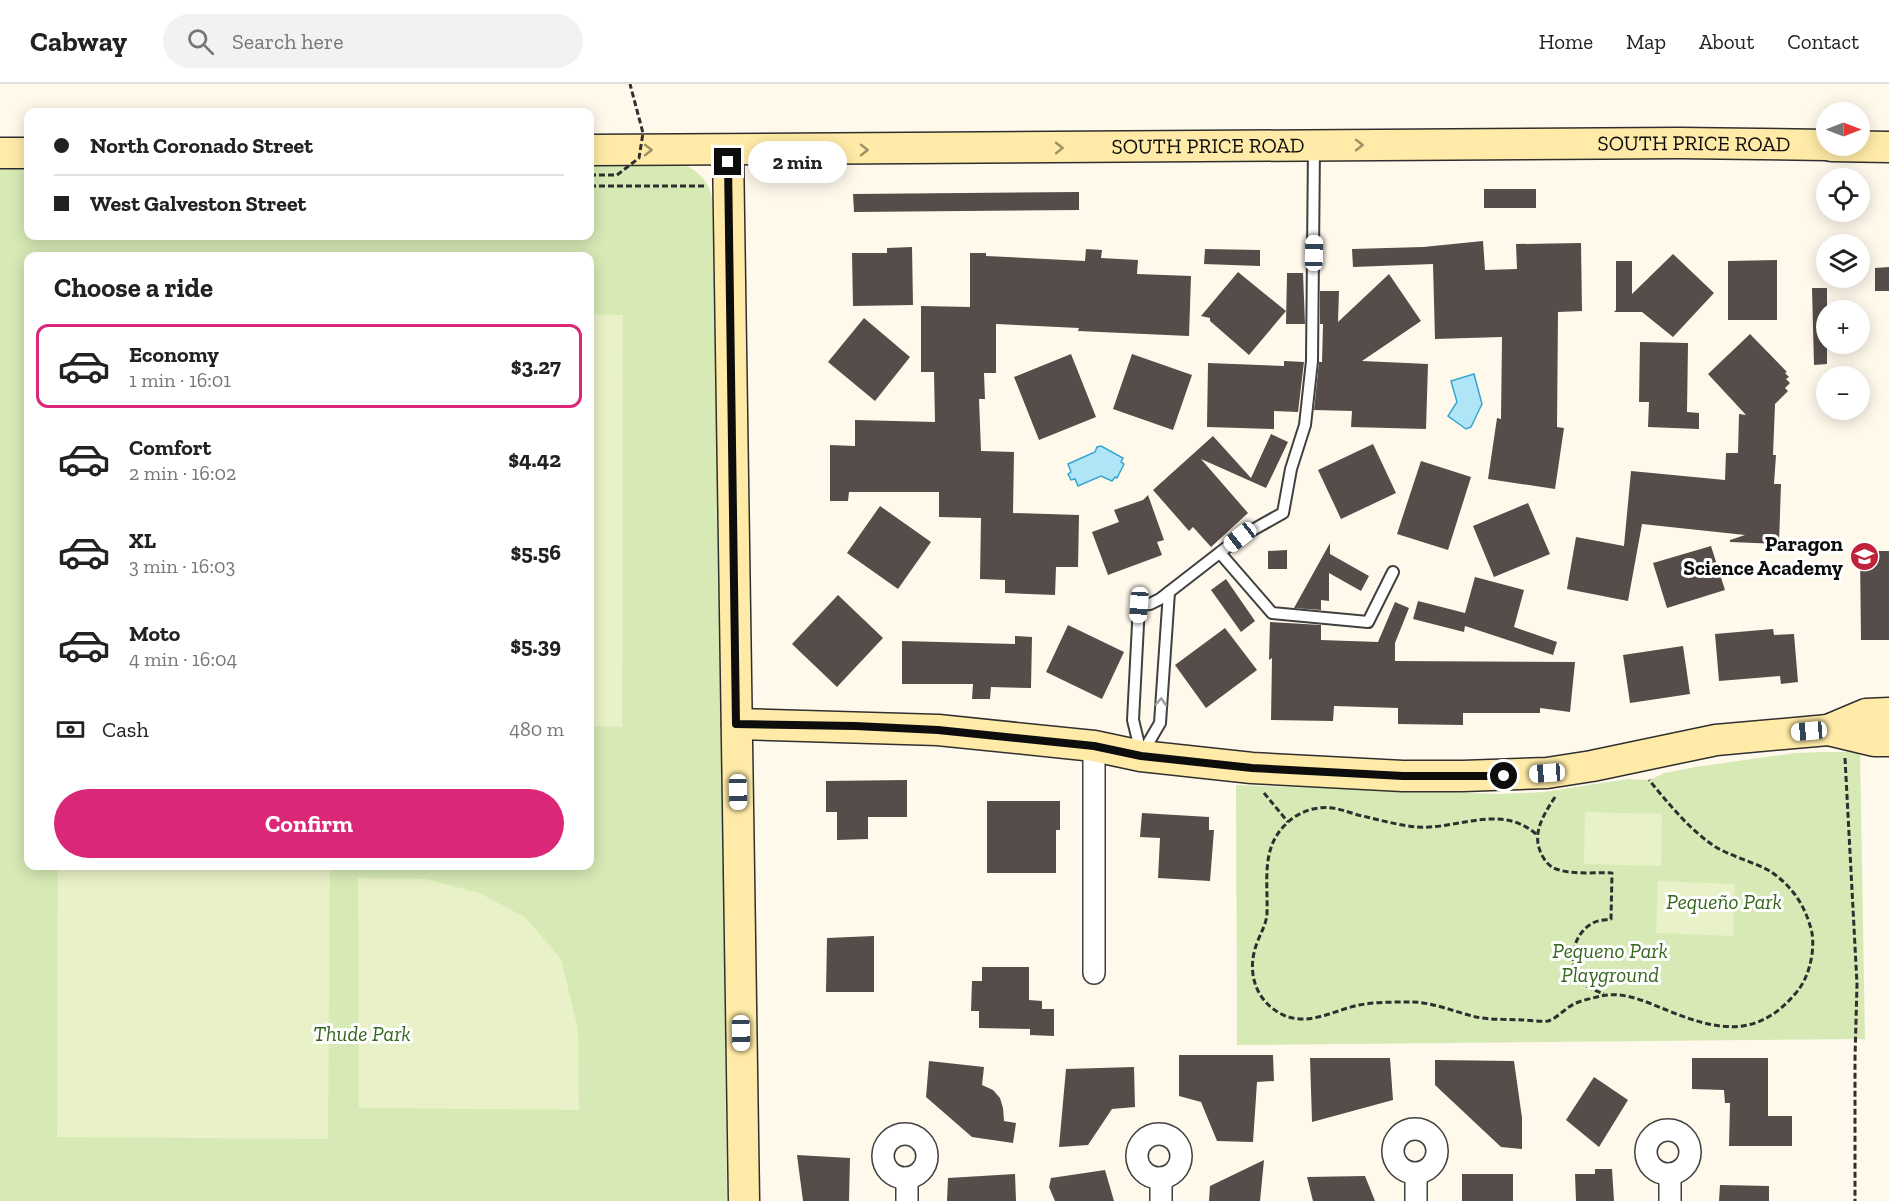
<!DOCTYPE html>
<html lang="en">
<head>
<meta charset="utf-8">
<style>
	:root { --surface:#fff; --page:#f2f2f2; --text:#222; --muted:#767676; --line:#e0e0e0; --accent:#db2777 }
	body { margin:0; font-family:"Zilla Slab",serif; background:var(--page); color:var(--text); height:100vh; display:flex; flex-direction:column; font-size:22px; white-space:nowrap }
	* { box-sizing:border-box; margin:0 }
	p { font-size:20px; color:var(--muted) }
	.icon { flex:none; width:33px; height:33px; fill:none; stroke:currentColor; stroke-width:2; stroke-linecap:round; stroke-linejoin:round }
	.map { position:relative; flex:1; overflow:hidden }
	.side { position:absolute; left:24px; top:168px; width:570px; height:618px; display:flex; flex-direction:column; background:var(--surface); border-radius:12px; box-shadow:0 3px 15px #0003 }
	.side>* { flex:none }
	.guide { position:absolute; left:24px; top:24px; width:570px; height:132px; border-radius:12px; box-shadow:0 3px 15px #0003; display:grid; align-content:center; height:132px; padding:0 30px; background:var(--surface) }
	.needle { width:39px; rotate:90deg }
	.buttons { position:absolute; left:1816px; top:18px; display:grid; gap:12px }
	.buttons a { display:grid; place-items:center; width:54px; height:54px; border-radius:50%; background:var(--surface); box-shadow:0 3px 15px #0003; font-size:30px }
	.end { position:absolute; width:27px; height:27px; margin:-14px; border:8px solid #0d0d0d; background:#fff; box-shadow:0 0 0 3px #fff }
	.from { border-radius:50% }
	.bubble { position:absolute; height:42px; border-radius:21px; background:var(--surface); box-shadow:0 3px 15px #0003; font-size:20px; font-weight:700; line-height:42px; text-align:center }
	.car { position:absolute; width:18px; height:36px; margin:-18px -9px; border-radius:8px; box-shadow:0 0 4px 2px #0007; background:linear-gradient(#fff 24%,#345 0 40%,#fff 0 76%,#345 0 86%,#fff 0) }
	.guide b { display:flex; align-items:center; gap:21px; height:57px; font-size:22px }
	.guide b+b { border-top:2px solid var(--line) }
	.guide i { width:15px; height:15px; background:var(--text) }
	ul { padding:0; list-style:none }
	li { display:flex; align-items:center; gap:18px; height:84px; margin:0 12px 9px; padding:0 18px; border:3px solid transparent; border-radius:12px }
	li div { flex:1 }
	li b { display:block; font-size:22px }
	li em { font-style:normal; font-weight:700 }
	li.selected { border-color:var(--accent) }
	li>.icon { width:54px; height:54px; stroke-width:1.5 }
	h2 { padding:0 30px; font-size:27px; line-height:72px }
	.pay { display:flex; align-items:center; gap:15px; height:66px; padding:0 30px; font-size:22px }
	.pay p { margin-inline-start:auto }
	.primary-button { display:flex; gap:12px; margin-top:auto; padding:12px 30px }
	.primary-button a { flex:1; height:69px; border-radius:36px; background:var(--accent); color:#fff; font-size:24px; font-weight:700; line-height:69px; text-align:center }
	header { display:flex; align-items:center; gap:36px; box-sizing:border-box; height:84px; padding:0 30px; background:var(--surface); border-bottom:2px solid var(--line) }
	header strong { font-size:28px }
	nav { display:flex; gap:33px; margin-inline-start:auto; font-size:21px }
	.search { width:420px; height:54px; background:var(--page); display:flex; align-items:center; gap:15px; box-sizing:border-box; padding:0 21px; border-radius:33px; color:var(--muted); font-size:22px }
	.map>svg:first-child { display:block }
</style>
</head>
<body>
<header>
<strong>Cabway</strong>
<div class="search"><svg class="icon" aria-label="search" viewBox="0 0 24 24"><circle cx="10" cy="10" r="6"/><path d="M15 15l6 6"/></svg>Search here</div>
<nav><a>Home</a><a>Map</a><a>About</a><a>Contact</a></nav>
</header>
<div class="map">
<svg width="1889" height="1117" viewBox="0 0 1889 1117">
	<rect width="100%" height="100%" fill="#fff9ec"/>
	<!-- green -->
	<g fill="#d7eab5" fill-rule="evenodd">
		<path d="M 680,78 C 708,92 712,103 715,133 L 727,1117 L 0,1117 L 0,83 L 28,82 L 28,152 L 590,152 L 590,79 ZM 28,172 L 590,172 L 590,782 L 28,782 Z"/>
		<polygon points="1824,668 1860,668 1865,955 1237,961 1236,701 1499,710 1544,708 1627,695 1649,696 1665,689 1695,683 1795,669"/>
	</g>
	<!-- pitch -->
	<g fill="#e8f1c7">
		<polygon points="590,230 623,231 622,643 590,642"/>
		<polygon points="1585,728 1662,730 1661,782 1584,780"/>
		<polygon points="58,782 330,782 328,1055 57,1053"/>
		<polygon points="358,794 426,795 479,809 525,833 561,875 578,945 579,1026 359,1024"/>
		<polygon points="1658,797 1735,800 1733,852 1656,849"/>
	</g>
	<!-- water -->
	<g fill="#b0e5f8" stroke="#35a5d1" stroke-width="1.5">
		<polygon points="1474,290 1482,320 1471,343 1466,345 1448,332 1457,318 1451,297"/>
		<polygon points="1101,362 1123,374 1121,378 1124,380 1117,394 1115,393 1112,397 1101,392 1078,402 1075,395 1071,396 1068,390 1071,388 1068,380 1095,368 1097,363"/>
	</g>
	<!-- building -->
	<g fill="#564c49">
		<rect x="1484" y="105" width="52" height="19"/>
		<polygon points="1079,108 1079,126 854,128 853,110"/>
		<polygon points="1483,157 1485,186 1517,185 1516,160 1581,159 1582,227 1558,228 1557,343 1564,344 1555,405 1488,395 1497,334 1501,335 1502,253 1435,255 1433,180 1353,183 1352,165 1423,163"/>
		<polygon points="912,163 913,221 853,222 852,169 887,169 887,164"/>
		<polygon points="1086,165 1102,166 1101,174 1138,176 1137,190 1191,192 1189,252 1078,247 1079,244 996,240 996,289 984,289 985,315 979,315 981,367 1014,368 1013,429 1079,431 1078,483 1056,483 1055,511 1005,509 1005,496 980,495 981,434 939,433 939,408 849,408 848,417 830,417 830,361 855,362 855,336 935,338 934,288 921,288 921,222 970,223 970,169 986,169 986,172 1085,177"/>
		<polygon points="1205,165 1260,166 1260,182 1204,180"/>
		<polygon points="1673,170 1714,209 1673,253 1642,228 1614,228 1616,226 1616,177 1632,177 1632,210"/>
		<polygon points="1777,176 1777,236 1728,236 1728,177"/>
		<polygon points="1889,183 1889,207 1875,207 1875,184"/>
		<polygon points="1238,188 1286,227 1249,271 1210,237 1210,234 1201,232"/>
		<polygon points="1287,189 1303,189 1305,240 1286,240"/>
		<polygon points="1389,190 1421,237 1362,277 1428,280 1426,345 1351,343 1352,327 1314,326 1319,278 1322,278 1323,240 1320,240 1320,207 1339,207 1338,238"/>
		<polygon points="1812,204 1827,204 1827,280 1814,281"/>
		<polygon points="864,234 910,273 875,317 828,278"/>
		<polygon points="1750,250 1787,288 1785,289 1789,293 1786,295 1790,299 1785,304 1788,307 1775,320 1773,371 1776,371 1774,400 1781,400 1779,460 1730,458 1730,456 1745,451 1642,440 1628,517 1567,505 1576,453 1624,462 1631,387 1725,396 1726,369 1738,369 1739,330 1746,331 1708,290"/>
		<polygon points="1640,258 1688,259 1687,328 1699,329 1699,345 1648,343 1649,318 1639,318"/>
		<polygon points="1071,270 1096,333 1039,356 1014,293"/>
		<polygon points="1132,270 1192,291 1173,346 1113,325"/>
		<polygon points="1284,277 1304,278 1298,328 1274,327 1274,345 1207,343 1208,279 1284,282"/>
		<polygon points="1271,350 1288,358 1266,404 1201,375 1248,429 1211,463 1193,443 1189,447 1153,406 1213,352 1251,394"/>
		<polygon points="1373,360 1396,409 1341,435 1318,386"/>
		<polygon points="1421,377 1471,393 1448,466 1397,450"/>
		<polygon points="1148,411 1164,456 1157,458 1162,471 1108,491 1092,448 1119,438 1114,426 1143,416"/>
		<polygon points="1528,419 1550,470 1494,493 1473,442"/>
		<polygon points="880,422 931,458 898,505 847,469"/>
		<polygon points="1330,459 1330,470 1369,492 1361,507 1329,489 1329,517 1321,516 1321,526 1294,524"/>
		<polygon points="1711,462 1725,506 1667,524 1653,479"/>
		<polygon points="1287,466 1287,485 1268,485 1268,467"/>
		<polygon points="1860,467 1889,467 1889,556 1861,556"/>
		<polygon points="1475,493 1524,506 1514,543 1557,558 1553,571 1465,542 1464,548 1413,535 1418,517 1465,529"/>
		<polygon points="1226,495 1255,537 1241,548 1211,506"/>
		<polygon points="838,511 883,554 837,603 792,560"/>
		<polygon points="1395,518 1409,524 1395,559 1395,577 1575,578 1570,628 1540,624 1540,629 1463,629 1463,641 1398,640 1398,624 1334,622 1333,637 1271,636 1272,574 1269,576 1270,538 1321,541 1321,556 1378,558"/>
		<polygon points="1068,541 1124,568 1102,615 1046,588"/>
		<polygon points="1225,544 1257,586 1206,624 1175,581"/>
		<polygon points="1773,545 1774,551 1794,550 1798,598 1781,600 1780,592 1719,597 1715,550"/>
		<polygon points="1015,552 1032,553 1031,604 991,603 990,615 972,615 973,600 902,600 902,557 1015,560"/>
		<polygon points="1683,562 1690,610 1630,619 1623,571"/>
		<polygon points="907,696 907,733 868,733 868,755 837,756 837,728 826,728 826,697"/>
		<polygon points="987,717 1060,717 1060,746 1056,746 1056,789 987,789"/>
		<polygon points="1142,729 1209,733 1209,746 1214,746 1210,797 1158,794 1160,754 1140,753"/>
		<polygon points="874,852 874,908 826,908 827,854"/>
		<polygon points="982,883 1029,883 1029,916 1042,917 1042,925 1054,925 1054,952 1030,951 1030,945 979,944 979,927 971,927 972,897 982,897"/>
		<polygon points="1179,971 1273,971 1274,997 1257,998 1253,1058 1217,1057 1201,1018 1179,1012"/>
		<polygon points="1310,974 1390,974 1393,1016 1312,1038"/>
		<polygon points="1692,974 1768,974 1768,1032 1792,1032 1792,1062 1729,1062 1730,1019 1725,1019 1724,1006 1692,1005"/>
		<polygon points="1435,976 1514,977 1522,1034 1522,1065 1501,1063 1435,1001"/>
		<polygon points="929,977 984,983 982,1001 993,1006 1000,1014 1003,1024 1004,1037 1016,1039 1013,1059 972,1053 926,1013"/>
		<polygon points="1134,983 1135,1023 1112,1025 1088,1061 1059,1063 1066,985"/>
		<polygon points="1594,993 1628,1016 1599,1063 1566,1036"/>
		<polygon points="797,1071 850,1074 849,1117 803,1117"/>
		<polygon points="1264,1076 1260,1117 1209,1117 1210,1102"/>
		<polygon points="1595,1085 1612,1085 1614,1117 1576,1117 1575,1090 1595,1090"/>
		<polygon points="1105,1086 1114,1117 1055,1117 1049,1103 1051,1094"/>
		<polygon points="1015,1090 1016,1117 947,1117 948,1094"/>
		<rect x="1462" y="1090" width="51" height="27"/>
		<polygon points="1365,1092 1375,1117 1313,1117 1307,1093"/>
		<polygon points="1720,1101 1769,1102 1769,1117 1719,1117"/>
	</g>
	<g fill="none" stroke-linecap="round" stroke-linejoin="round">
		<defs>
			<g id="lane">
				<polyline points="1220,469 1272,529 1368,538 1393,488"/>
				<polyline points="1143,668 1160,639 1169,508"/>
				<polyline points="1141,669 1133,636 1139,521 1150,520 1160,515 1240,453 1283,429 1291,385 1305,341 1312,277 1314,63"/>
			</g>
			<g id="street">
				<polyline points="1094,662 1094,889"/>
				<circle cx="1415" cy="1067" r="22"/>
				<circle cx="1668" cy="1068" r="22"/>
				<circle cx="1159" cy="1072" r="22"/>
				<circle cx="905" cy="1072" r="22"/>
				<polyline points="1416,1090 1416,1117"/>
				<polyline points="1670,1090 1670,1117"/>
				<polyline points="907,1094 907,1117"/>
				<polyline points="1161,1094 1161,1117"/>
			</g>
			<g id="secondary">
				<polyline points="1832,62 1889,63"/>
				<path id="s1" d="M 590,66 L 1680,59 L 1827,61"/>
				<polyline points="728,66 744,1117"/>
				<polyline points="0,69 28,69"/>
				<polyline points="737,640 938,646 1094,662 1141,672 1252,684 1403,692 1463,692 1547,689 1592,682 1716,656 1828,646 1866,630 1889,629"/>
				<polyline points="1828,646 1874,657 1889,657"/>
			</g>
		</defs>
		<!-- lane casing -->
		<use href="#lane" stroke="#404040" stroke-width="14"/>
		<!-- street casing -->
		<use href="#street" stroke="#404040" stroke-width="24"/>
		<!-- secondary casing -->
		<use href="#secondary" stroke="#2f2f2f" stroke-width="33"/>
		<!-- path -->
		<g stroke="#2f2f2f" stroke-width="3" stroke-dasharray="6 3" stroke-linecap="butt">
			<polyline points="590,102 705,102"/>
			<polyline points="1845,674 1857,900 1855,974 1855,1117"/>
			<polyline points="1264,709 1288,738"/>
			<path d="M 1555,713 C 1543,732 1530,751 1543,773 C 1546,778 1550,783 1556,785 C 1573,791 1594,788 1612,789 L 1611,835 C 1605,836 1598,836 1593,839 C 1573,849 1567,879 1580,896 C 1587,904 1596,907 1604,910"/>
			<path d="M 1536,750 C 1500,719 1457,746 1416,743 C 1397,741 1376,735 1358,731 C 1345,727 1333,722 1319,724 C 1307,725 1293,732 1285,741 C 1261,765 1268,797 1267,828 C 1267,839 1261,848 1257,859 C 1248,882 1252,908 1272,924 C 1301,947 1328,928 1359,921 C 1375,918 1395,918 1412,918 C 1432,918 1455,928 1476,933 C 1490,936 1507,935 1522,936 C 1529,936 1541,938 1548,937 C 1558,934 1566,923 1576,919 C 1583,916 1593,914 1601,912 C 1623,907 1644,917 1664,925 C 1715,946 1756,956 1795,910 C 1809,895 1815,868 1812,849 C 1806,822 1791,800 1768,786 C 1751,777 1730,772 1714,762 C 1689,745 1668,719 1649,696"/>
		</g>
		<!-- lane -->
		<use href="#lane" stroke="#fff" stroke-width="10"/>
		<!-- street -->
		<use href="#street" stroke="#fff" stroke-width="21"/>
		<!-- secondary -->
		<use href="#secondary" stroke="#ffeba7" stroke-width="30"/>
		<!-- path-bridge -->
		<polyline stroke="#2f2f2f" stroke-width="3" stroke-dasharray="6 3" stroke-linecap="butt" points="590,91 617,91 639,74 643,49 630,0"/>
	</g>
	<!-- one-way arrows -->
	<defs><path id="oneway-chevron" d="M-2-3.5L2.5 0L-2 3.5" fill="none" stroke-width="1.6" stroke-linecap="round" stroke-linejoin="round" transform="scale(1.5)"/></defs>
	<g stroke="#9e9269">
		<use href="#oneway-chevron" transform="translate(1359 61)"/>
		<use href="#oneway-chevron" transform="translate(1059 64) rotate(-1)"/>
		<use href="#oneway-chevron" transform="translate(648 66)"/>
		<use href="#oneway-chevron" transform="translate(864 66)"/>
	</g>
	<use stroke="#9e9e9e" href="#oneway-chevron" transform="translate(1161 618) rotate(-86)"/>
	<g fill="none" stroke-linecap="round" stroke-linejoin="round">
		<!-- route -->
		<polyline stroke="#0d0d0d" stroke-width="8" points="728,78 736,640 855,642 938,646 1094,662 1141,672 1252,684 1403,692 1504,692"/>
	</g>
	<!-- icons -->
	<defs>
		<symbol id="school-disc" viewBox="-11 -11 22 22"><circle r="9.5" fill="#c0213b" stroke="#fff"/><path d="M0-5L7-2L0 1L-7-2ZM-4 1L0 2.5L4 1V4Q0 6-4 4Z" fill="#fff"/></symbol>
	</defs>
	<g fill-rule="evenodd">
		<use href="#school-disc" x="1848" y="456" width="33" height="33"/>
	</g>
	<g text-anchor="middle" stroke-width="6" stroke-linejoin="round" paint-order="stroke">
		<!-- street labels -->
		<g font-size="21" fill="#0d0d0d" stroke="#fff">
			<text dy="7" stroke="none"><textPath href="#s1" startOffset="1104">SOUTH PRICE ROAD</textPath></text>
			<text dy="7" stroke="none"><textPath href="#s1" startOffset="618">SOUTH PRICE ROAD</textPath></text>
		</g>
		<!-- poi labels -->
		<g font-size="21" font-weight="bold" fill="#0d0d0d" stroke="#fff" text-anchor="end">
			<text x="1843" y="467">Paragon<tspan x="1843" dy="24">Science Academy</tspan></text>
		</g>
		<!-- park labels -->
		<g font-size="21" font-style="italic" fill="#34661b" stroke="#fff">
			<text x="1724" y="825">Pequeño Park</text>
			<text x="1610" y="874">Pequeno Park<tspan x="1610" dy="24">Playground</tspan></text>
			<text x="362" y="957">Thude Park</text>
		</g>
	</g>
</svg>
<div class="buttons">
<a><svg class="needle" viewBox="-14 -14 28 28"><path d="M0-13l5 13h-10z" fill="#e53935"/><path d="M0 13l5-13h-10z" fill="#767676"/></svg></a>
<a><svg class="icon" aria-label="locate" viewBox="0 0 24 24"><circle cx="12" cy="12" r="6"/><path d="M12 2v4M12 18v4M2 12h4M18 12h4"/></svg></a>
<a><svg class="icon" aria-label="layers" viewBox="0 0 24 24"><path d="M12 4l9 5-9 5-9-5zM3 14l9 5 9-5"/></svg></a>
<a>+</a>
<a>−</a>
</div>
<i class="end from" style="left:1504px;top:692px"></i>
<i class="end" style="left:728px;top:78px"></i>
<div class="bubble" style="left:748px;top:57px;width:99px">2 min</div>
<i class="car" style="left:1314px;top:169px;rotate:1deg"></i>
<i class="car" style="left:1240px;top:453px;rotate:232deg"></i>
<i class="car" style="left:1139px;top:521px;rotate:184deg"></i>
<i class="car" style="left:1809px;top:647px;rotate:265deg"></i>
<i class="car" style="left:1547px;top:689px;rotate:266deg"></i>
<i class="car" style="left:738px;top:708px;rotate:179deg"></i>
<i class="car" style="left:741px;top:949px;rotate:179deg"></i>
<div class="guide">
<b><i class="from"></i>North Coronado Street</b>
<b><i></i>West Galveston Street</b>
</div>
<section class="side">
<h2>Choose a ride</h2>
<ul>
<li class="selected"><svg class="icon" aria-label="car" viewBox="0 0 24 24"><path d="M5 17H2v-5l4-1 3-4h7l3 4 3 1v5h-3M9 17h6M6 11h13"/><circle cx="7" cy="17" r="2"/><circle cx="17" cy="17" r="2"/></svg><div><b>Economy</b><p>1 min · 16:01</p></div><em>$3.27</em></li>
<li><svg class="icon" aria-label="car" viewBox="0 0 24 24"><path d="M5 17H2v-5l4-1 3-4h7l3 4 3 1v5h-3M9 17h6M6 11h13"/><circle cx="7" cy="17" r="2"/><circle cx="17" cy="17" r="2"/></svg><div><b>Comfort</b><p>2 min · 16:02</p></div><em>$4.42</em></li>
<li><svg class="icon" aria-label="car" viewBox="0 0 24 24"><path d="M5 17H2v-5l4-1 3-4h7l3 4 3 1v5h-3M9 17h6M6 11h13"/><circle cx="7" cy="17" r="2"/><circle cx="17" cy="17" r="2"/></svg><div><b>XL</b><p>3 min · 16:03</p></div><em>$5.56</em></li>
<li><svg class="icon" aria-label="car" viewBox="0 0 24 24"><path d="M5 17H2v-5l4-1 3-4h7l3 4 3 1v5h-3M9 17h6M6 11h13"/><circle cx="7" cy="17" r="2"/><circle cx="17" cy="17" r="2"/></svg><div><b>Moto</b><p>4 min · 16:04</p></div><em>$5.39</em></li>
</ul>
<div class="pay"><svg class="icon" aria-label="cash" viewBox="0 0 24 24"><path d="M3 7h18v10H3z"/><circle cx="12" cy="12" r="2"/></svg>Cash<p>480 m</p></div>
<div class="primary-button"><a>Confirm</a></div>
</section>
</div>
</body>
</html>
